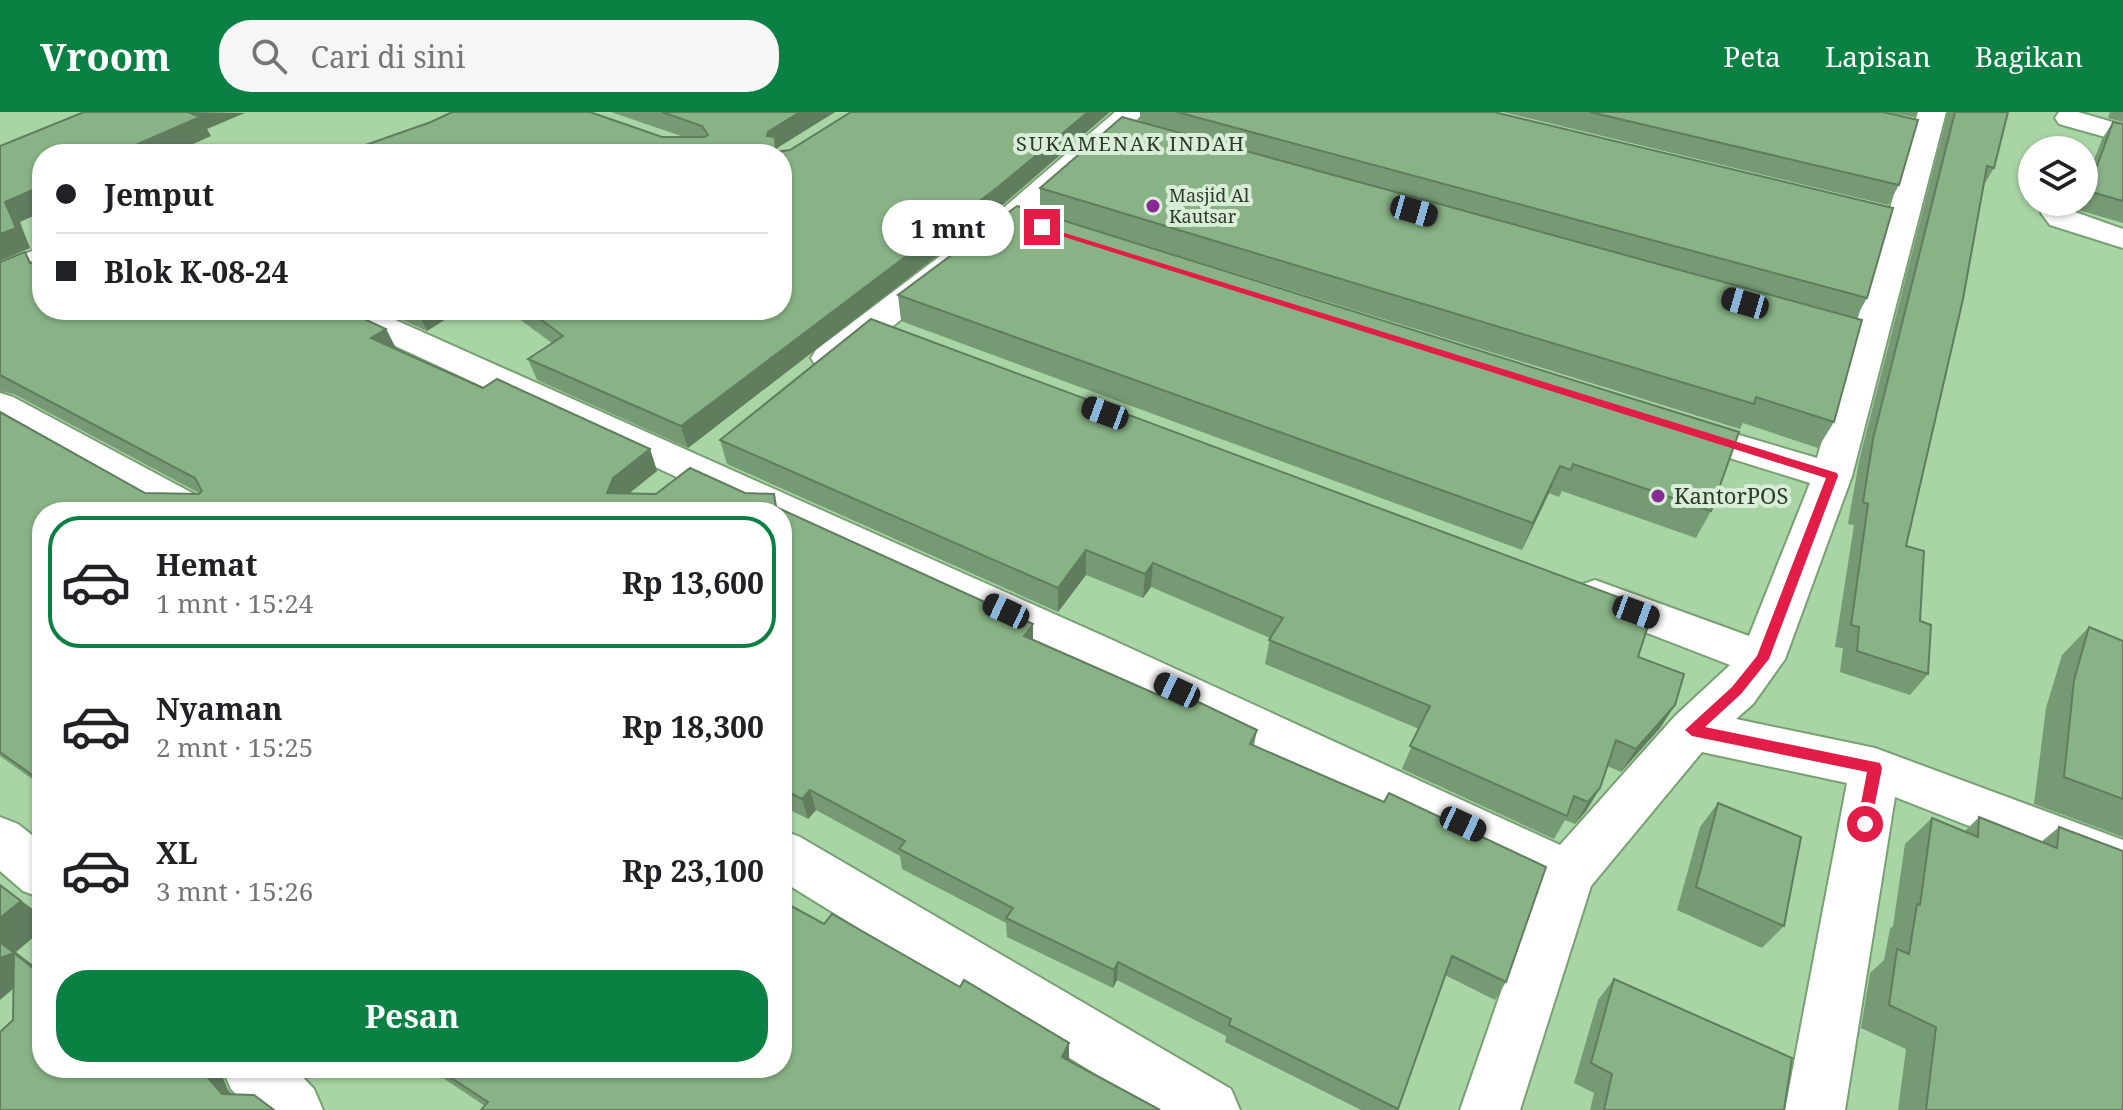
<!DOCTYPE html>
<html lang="id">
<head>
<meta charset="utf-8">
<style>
	:root { --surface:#fff; --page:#f6f6f6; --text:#202124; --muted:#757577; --line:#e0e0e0; --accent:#0b8043 }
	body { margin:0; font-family:"Noto Serif",serif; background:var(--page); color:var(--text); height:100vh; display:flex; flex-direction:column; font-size:30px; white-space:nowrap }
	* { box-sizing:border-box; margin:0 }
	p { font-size:26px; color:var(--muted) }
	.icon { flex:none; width:44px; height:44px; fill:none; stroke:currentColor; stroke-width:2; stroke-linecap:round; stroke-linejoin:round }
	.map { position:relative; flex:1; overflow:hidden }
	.side { position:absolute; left:32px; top:390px; width:760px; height:576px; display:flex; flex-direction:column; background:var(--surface); border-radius:32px; box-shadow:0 2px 6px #0004 }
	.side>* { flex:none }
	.guide { position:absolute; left:32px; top:32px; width:760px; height:176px; border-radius:32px; box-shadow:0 2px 6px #0004; display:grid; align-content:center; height:176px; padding:0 24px; background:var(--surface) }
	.tools { position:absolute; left:2018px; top:24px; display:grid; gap:16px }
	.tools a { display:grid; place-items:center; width:80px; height:80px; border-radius:50%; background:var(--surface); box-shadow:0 2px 6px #0004; font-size:40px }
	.end { position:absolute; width:36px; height:36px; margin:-18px; border:10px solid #e11d48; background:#fff; box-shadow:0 0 0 4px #fff }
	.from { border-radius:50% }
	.bubble { position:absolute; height:56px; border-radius:28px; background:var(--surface); box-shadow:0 2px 6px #0004; font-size:26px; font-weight:700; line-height:56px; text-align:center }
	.car { position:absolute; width:24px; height:48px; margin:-24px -12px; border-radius:10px; box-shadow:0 0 6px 2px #0007; background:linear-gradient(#222 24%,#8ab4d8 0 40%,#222 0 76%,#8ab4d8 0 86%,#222 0) }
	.guide b { display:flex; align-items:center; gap:28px; height:76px; font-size:30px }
	.guide b+b { border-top:2px solid var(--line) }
	.guide i { width:20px; height:20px; background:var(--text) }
	ul { padding:14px 0 0; list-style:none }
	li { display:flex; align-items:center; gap:24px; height:132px; margin:0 16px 12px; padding:0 8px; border:4px solid transparent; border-radius:32px }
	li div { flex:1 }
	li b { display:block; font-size:30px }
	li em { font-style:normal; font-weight:700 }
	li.selected { border-color:var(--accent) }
	li>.icon { width:72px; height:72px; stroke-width:1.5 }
	.primary-button { display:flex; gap:16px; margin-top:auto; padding:16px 24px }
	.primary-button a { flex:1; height:92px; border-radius:32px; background:var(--accent); color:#fff; font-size:32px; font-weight:700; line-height:92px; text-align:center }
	header { display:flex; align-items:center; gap:48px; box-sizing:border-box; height:112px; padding:0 40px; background:var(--accent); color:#fff }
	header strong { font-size:38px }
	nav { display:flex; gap:44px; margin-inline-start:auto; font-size:28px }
	.search { width:560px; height:72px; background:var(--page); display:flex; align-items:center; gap:20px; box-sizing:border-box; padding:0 28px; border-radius:32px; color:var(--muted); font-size:30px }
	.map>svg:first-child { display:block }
</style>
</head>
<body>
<header>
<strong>Vroom</strong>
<div class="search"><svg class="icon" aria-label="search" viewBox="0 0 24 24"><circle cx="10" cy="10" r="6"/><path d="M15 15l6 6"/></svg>Cari di sini</div>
<nav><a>Peta</a><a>Lapisan</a><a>Bagikan</a></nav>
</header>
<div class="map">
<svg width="2123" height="998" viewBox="0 0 2123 998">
	<rect width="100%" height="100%" fill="#a9d4a5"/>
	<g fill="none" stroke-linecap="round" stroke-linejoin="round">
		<defs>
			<g id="minor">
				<polygon points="1115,0 1145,0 1023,112 842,254 829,257 816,254 811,246 816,238 1001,98"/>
				<polygon points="1918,0 1946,0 1852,364 1785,547 1753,592 1736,607 1875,636 2123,728 2123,774 1895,685 1845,998 1785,998 1847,671 1702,640 1591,774 1520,998 1460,998 1538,773 1076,550 782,414 782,400 752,400 333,205 328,198 373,198 1108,526 1560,733 1675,604 1730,553 1580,495 1573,484 1580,473 1595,468 1749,524 1810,371 1665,326 1659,317 1665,308 1678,305 1817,346"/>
				<polygon points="2059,0 2078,0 2123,13 2123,30 2059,12 2055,6"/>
				<polygon points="2043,90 2073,90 2072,99 2123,117 2123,136 2050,113 2041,101"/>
				<polygon points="42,135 42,157 0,174 0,152"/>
				<polygon points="0,281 13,285 209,390 215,400 163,400 0,309"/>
				<polygon points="0,705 18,712 42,731 42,786 23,779 0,759"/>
				<polygon points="782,718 800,725 1231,977 1240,998 1154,998 782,769"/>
				<polygon points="222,956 294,956 314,977 323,998 251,998 231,977"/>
			</g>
		</defs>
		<!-- minor casing -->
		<use href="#minor" stroke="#77a073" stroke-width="4"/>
		<!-- minor -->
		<use href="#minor" fill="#fff" fill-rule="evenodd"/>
	</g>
	<!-- wall -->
	<g fill="#769a73">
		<polygon points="611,0 835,0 777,36 778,40 999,96 688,336 537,268 528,247 552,231 507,198 782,198 662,25 684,25"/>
		<polygon points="1140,0 1494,0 1867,186 1856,206 1834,310 1818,336 1743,311 1740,317 1040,101 1040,76 1140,9"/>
		<polygon points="1503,0 1883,0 1899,73 1888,93"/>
		<polygon points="1887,0 1917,0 1914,5"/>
		<polygon points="1948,0 2008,0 1994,56 1984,73 1906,434 1928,562 1910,583 1840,560 1843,536 1835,535 1854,413 1848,412 1859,349"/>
		<polygon points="2110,0 2123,0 2123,10 2108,6"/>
		<polygon points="2113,10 2123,12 2123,111 2075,97 2078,90 2084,90 2084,74 2102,27"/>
		<polygon points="1017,94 1711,399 1696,426 1562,379 1559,385 1549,381 1522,438 901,209 898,183"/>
		<polygon points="0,150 32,150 386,217 396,237 483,276 650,337 657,359 629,381 774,382 777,396 1033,512 1033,527 1181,593 1257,618 1254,634 1506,870 1495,888 1445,863 1397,998 1361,998 1225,930 1226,924 1117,868 1113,876 1007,825 1006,811 902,757 900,744 816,698 808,707 782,694 782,400 42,400 42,674 0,644 0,300 145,381 199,381 14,282 0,279"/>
		<polygon points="380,198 460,198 427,219"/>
		<polygon points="720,328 1638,545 1675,593 1660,616 1621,660 1607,654 1600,676 1586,699 1575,712 1565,708 1554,727 1402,657 1419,617 1265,552 1270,526 1151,475 1143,486 1086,463 1058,500 727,352"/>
		<polygon points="2089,515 2123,529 2123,725 2034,692 2046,596 2062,543"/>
		<polygon points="1718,691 1784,814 1762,836 1677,798 1700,715"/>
		<polygon points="1979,705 2041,730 2059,715 2123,998 1898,998 1906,937 1861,916 1870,861 1884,848 1890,817 1893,814 1905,732 1932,706 1964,720"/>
		<polygon points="824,812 960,875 1069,931 485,994 428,956 782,956"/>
		<polygon points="1614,867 1784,998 1590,998 1594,981 1574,971 1598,888"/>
	</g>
	<!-- shaded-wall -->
	<g fill="#607d5e">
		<polygon points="191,0 245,1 207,17 211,24 171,42 115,42"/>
		<polygon points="800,0 835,0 777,36 778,42 767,24 768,20"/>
		<polygon points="1088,0 1110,0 999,96 688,336 681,314"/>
		<polygon points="42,74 42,100 20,110 30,136 0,149 0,122 5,90"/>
		<polygon points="417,198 460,198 427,219"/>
		<polygon points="386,217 397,238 371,226"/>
		<polygon points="650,337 657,359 621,388 607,381 613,366"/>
		<polygon points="1560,354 1549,381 1522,438 1533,411"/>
		<polygon points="1086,438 1086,463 1058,500 1058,476"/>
		<polygon points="1153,451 1151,475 1143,486 1145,462"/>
		<polygon points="1033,512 1033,533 1024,524"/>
		<polygon points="1675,593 1660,616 1621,660 1636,637"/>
		<polygon points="1600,676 1586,699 1575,712 1588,690"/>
		<polygon points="810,678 816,698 808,707 802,687"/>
		<polygon points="0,773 42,804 42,818 16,840 42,860 42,863 21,870 0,888"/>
		<polygon points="1118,850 1117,868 1113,876 1114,858"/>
		<polygon points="1069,931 1069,949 1062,945"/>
		<polygon points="200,956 219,956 228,978 247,998 222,982 202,959"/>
	</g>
	<!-- building -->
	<g fill="#89b386" stroke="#607d5e" stroke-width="2">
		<polygon points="84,0 191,0 190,1 200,5 115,42 42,42 42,74 5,90 16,116 0,122 0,34"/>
		<polygon points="452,0 590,0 662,25 705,25 708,23 702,14 662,0 800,0 768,20 767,24 775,25 776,40 790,38 851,0 1088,0 998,75 681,314 528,247 563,224 528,198 782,198 782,42 340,42 431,10"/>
		<polygon points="1177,0 1494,0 1893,96 1867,186"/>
		<polygon points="1590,0 1883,0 1918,8 1899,73"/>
		<polygon points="1955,0 2008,0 1994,56 1987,54 1963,187 1906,434 1924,439 1920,509 1931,513 1928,562 1857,539 1859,515 1851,513 1868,392 1863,390 1873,327"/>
		<polygon points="1122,5 1862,208 1834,310 1756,285 1754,292 1040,76"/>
		<polygon points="2113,10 2123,12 2123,89 2088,79"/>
		<polygon points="1017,94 1739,320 1711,399 1573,352 1571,358 1560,354 1533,411 898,183"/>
		<polygon points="25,140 30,151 42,147 42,198 345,198 386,217 371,226 483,276 497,267 650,337 613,366 607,381 656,382 690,356 745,381 774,382 776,395 1033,512 1024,524 1181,593 1186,584 1257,618 1250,632 1384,690 1389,681 1546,755 1506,870 1452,844 1398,997 1229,913 1231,907 1118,850 1114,858 1006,806 1013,796 899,737 905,729 810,678 802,687 782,677 782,400 42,400 42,670 0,640 0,300 145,381 199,382 202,379 195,366 0,263 0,150"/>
		<polygon points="871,207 1653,498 1638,545 1684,562 1675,593 1636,637 1616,628 1600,676 1588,690 1574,684 1567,704 1410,634 1430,594 1269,528 1283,506 1153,451 1145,462 1086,438 1058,476 720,328"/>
		<polygon points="2089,515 2123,529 2123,687 2064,665 2074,568"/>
		<polygon points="1718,691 1801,725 1784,814 1696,775"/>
		<polygon points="1979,705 2057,736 2059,715 2123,739 2123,998 1926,998 1936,915 1889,893 1897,837 1909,842 1917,792 1920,793 1932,706 1978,725"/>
		<polygon points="0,773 21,789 0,806"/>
		<polygon points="782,789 824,812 832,802 960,875 964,868 1069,931 1062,945 1160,998 481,998 488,990 436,956 782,956"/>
		<polygon points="0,830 42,863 42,956 200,956 202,959 222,982 254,983 274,998 0,998 0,920 13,908 14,841 0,846"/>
		<polygon points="1614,867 1792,946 1784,998 1604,998 1612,962 1591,951"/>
	</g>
	<!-- route -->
	<polygon fill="#e11d48" points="1039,113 1837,361 1838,364 1769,547 1741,582 1705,615 1880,651 1882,656 1870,717 1865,719 1857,712 1867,660 1692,624 1685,618 1732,575 1757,544 1826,366 1039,117"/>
	<!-- markers -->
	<g fill="#882a95" stroke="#d8eed6" stroke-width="3">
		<circle cx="1153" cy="94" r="8"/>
		<circle cx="1658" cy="384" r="8"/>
	</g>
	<g text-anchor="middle" stroke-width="8" stroke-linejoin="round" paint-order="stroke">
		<!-- far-poi labels -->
		<g font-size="18" fill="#2a3c29" stroke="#d8eed6" text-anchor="start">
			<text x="1169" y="90">Masjid Al<tspan x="1169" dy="21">Kautsar</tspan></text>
		</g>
		<!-- far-neighbourhood labels -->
		<g font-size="20" letter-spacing="2" fill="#2a3c29" stroke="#d8eed6">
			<text x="1131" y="39">SUKAMENAK INDAH</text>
		</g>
		<!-- poi labels -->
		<g font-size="22" fill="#2a3c29" stroke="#d8eed6" text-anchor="start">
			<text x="1674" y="392">KantorPOS</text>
		</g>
	</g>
</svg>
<div class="tools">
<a><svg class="icon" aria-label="layers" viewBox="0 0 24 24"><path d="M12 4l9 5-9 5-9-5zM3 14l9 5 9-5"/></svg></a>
</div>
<i class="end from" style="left:1865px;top:712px"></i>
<i class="end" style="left:1042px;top:115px"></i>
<div class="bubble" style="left:882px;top:88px;width:132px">1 mnt</div>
<i class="car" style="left:1414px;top:99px;rotate:106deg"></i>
<i class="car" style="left:1745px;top:191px;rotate:286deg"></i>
<i class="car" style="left:1105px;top:301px;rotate:290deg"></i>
<i class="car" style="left:1006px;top:499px;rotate:295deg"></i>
<i class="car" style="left:1636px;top:500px;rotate:110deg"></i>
<i class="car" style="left:1177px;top:578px;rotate:295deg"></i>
<i class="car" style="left:1463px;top:712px;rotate:115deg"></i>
<div class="guide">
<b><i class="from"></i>Jemput</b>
<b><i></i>Blok K-08-24</b>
</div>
<section class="side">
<ul>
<li class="selected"><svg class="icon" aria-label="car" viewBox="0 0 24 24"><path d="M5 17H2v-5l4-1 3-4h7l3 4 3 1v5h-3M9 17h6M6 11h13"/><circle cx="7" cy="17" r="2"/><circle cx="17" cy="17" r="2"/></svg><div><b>Hemat</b><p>1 mnt · 15:24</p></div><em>Rp 13,600</em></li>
<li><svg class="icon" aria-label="car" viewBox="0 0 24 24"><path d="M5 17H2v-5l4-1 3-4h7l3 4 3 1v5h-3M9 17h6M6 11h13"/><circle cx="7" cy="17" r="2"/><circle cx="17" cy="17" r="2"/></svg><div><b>Nyaman</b><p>2 mnt · 15:25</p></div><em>Rp 18,300</em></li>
<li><svg class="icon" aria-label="car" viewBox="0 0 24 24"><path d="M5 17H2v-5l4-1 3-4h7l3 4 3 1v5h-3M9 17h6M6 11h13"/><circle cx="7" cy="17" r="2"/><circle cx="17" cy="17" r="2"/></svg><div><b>XL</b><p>3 mnt · 15:26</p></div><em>Rp 23,100</em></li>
</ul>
<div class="primary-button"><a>Pesan</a></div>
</section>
</div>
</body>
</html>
